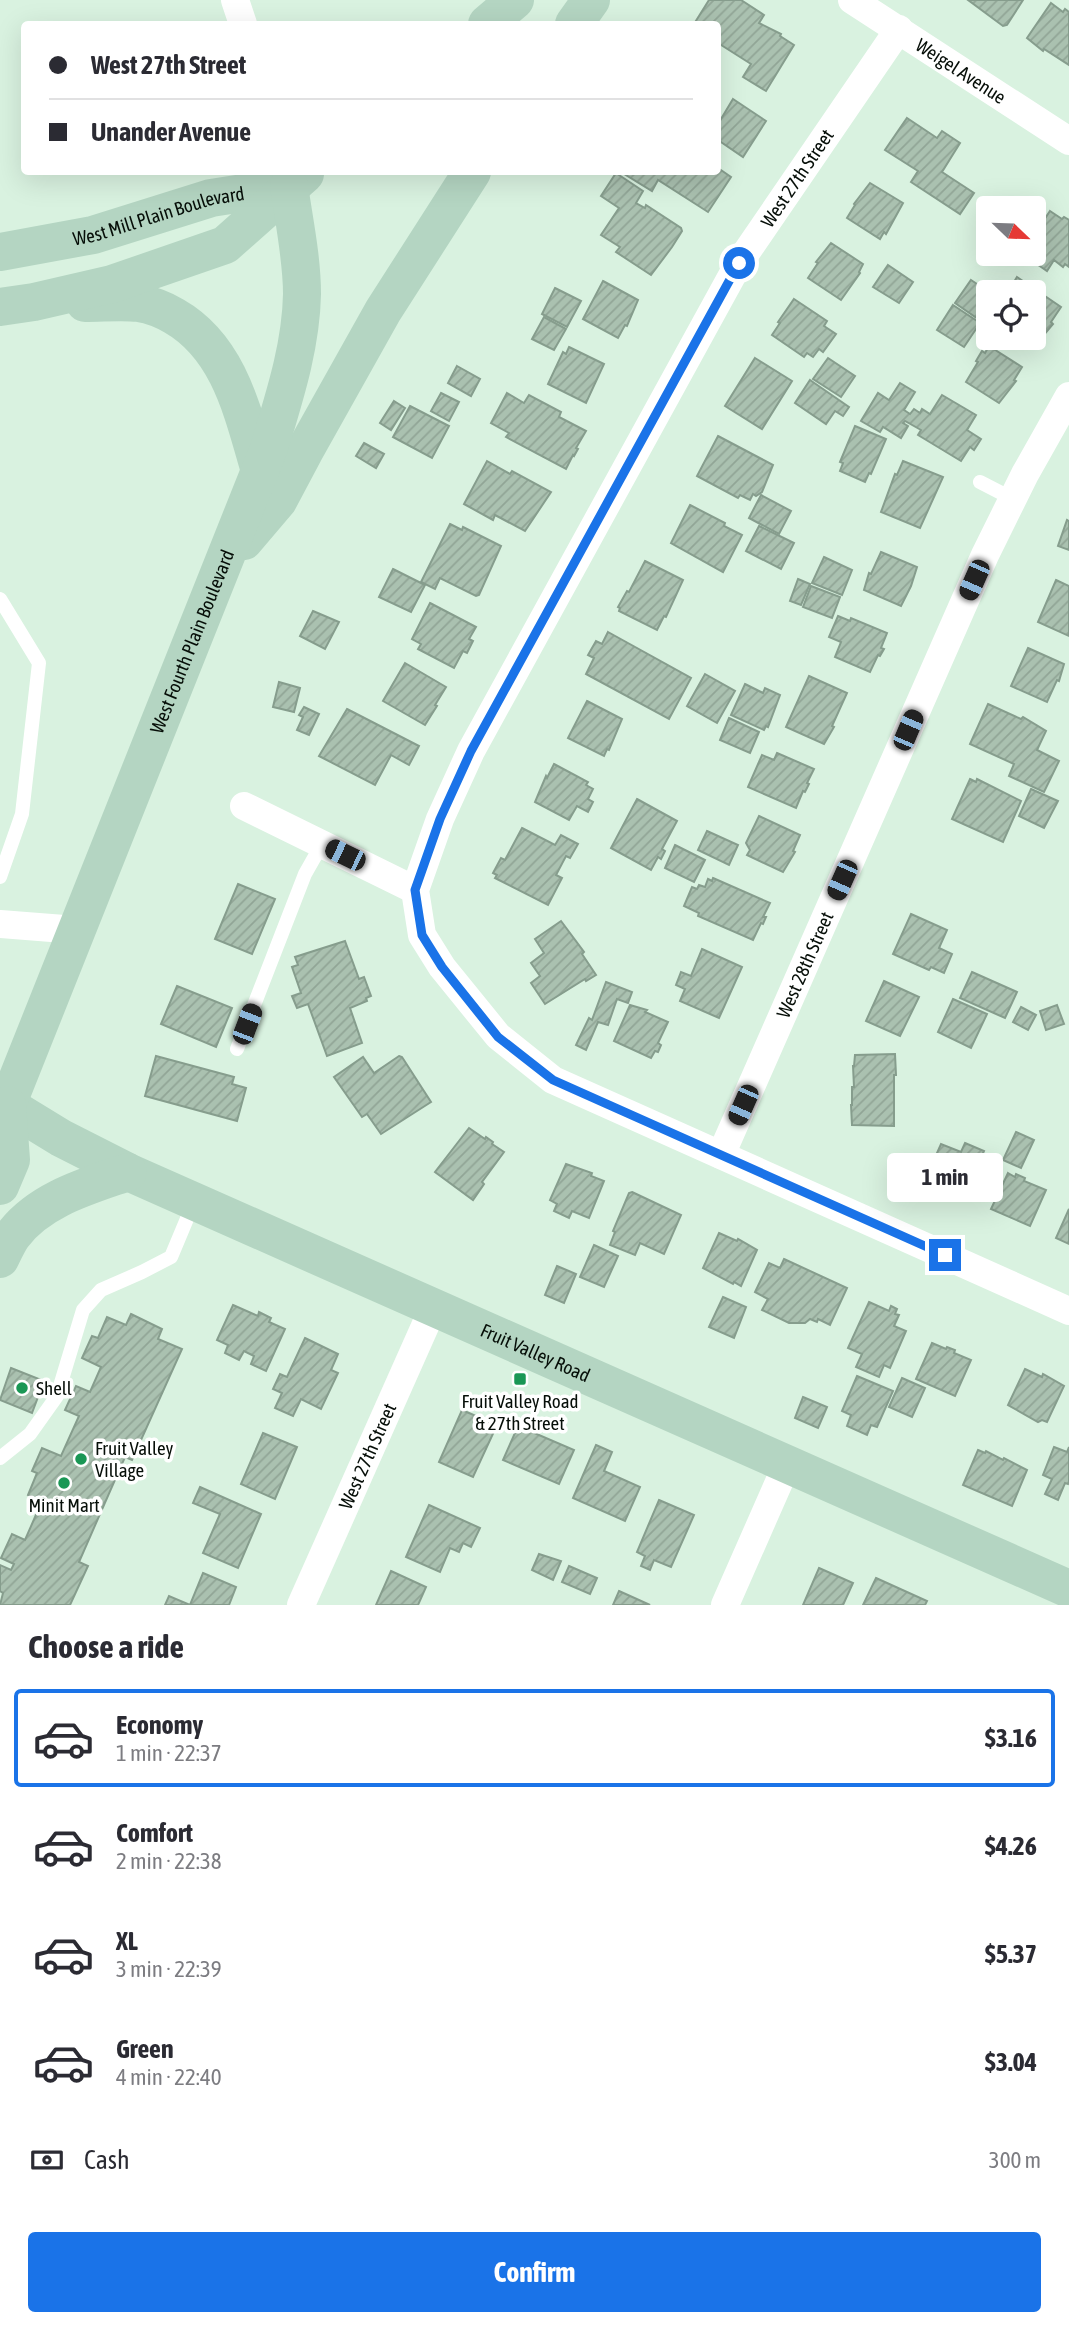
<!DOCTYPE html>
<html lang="en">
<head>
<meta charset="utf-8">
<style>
	:root { --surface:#fff; --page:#f7f7f7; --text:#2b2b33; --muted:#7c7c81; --line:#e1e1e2; --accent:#1a73e8 }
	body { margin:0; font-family:"Asap Condensed",sans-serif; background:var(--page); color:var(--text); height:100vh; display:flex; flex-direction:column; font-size:26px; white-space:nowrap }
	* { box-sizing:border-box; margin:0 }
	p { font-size:23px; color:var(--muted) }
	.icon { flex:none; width:38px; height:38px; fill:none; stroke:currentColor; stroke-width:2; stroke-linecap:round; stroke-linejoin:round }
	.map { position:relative; height:1605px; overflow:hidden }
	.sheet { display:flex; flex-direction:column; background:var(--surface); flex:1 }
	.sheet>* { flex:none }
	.banner { position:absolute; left:21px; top:21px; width:700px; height:154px; border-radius:7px; box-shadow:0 7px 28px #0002; display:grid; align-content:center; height:154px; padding:0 28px; background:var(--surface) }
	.needle { width:46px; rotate:113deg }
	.controls { position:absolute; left:976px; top:196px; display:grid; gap:14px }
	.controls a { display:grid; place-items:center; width:70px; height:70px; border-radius:7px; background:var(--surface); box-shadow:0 7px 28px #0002; font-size:35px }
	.end { position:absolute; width:32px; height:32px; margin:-16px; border:9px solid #1a73e8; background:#fff; box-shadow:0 0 0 4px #fff }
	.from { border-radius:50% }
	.bubble { position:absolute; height:49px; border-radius:7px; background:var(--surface); box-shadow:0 7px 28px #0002; font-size:23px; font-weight:700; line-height:49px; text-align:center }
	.car { position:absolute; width:21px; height:42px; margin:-21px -10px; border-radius:9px; box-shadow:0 0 5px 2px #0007; background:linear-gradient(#222 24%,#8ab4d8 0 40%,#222 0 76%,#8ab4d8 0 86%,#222 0) }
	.banner b { display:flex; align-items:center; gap:24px; height:66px; font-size:26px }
	.banner b+b { border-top:2px solid var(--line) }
	.banner i { width:18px; height:18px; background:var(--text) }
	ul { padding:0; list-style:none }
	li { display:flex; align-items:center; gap:21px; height:98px; margin:0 14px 10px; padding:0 14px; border:4px solid transparent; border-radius:7px }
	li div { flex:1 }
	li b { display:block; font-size:26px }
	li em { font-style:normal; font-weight:700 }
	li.active { border-color:var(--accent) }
	li>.icon { width:63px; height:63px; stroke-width:1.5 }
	h2 { padding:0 28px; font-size:32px; line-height:84px }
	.pay { display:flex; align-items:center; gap:18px; height:77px; padding:0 28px; font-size:26px }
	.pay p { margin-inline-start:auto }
	.cta { display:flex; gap:14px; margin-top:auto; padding:14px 28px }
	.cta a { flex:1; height:80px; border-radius:7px; background:var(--accent); color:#fff; font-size:28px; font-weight:700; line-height:80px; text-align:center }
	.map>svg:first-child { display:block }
</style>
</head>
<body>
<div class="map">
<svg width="1069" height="1605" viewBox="0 0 1069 1605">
	<defs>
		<pattern id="building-hatch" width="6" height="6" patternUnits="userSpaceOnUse" patternTransform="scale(1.75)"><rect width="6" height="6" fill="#aac1b0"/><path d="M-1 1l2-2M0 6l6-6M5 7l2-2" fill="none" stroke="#91a596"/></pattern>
	</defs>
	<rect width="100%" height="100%" fill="#d9f2e0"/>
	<!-- building -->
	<g fill="url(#building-hatch)" stroke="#869d8d" stroke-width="2">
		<polygon points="709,0 741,0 764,15 759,23 781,34 780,36 794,45 766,91 743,77 751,64 718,43 718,24 694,24"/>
		<polygon points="968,0 1023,0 1007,25 1003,26"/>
		<polygon points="1051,3 1063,12 1065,9 1069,12 1069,65 1044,49 1043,51 1027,38"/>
		<polygon points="733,99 766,121 743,157 718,140 718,124"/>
		<polygon points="907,118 937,138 942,131 960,143 942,172 974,193 960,214 911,182 918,171 885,150"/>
		<polygon points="718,168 731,177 708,212 658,180 652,191 621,172 718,172"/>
		<polygon points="616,173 643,191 636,203 645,208 646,205 681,228 682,231 672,247 651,275 616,252 620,247 601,235 619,208 601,196"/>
		<polygon points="870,183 903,203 886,234 884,232 880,239 847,218 855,205 854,204"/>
		<polygon points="1050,211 1062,219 1064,217 1069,220 1069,267 1065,264 1063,267 1054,260 1047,271 1024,255 1034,254 1034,235"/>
		<polygon points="831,243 863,264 859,272 860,273 841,300 808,278 818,263 816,262"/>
		<polygon points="888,265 913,282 899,303 873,287"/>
		<polygon points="1017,277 1061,307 1051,322 1053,324 1038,342 1032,338 1034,338 1034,292 998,292 1005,283 1011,287"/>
		<polygon points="971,280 989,292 989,309 981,321 955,303"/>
		<polygon points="603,281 638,300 627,326 625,325 618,338 583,319"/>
		<polygon points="555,288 581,301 567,327 542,314"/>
		<polygon points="794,299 827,321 824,326 836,334 823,352 819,349 813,357 807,353 804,357 772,335 780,323 778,322"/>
		<polygon points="953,305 980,323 964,347 937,330"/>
		<polygon points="544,317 566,329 554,350 532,339"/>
		<polygon points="989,346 1022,367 1014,380 1016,381 999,403 966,382 978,362 976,361 982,351 985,353"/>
		<polygon points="569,347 604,364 586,403 548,384 563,352 566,354"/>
		<polygon points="755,358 792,381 762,429 725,406"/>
		<polygon points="828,358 855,376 841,397 813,379"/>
		<polygon points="457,366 480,379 471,396 448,383"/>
		<polygon points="810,380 849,407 843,416 835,411 826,424 795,403"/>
		<polygon points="900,383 915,392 904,410 910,414 914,409 920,413 922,409 930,414 942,395 976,415 967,430 981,439 974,450 970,447 961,461 918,435 921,430 905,421 903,423 908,426 901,438 883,427 880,432 861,421 878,393 889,400"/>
		<polygon points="441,393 459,402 449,421 431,411"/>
		<polygon points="507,393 524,403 529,395 561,412 559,417 586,431 576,448 578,449 574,456 573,455 566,469 506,437 509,433 491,423"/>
		<polygon points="394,401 405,408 391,430 380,423"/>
		<polygon points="410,406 449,426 432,458 393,437"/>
		<polygon points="855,426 886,439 871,474 869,473 865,482 840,471 843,463 840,462"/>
		<polygon points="718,436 773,465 762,492 756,496 753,494 750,500 740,495 738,498 697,476"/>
		<polygon points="364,443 384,454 376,468 356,456"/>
		<polygon points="487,461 510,474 512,471 551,492 525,531 495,515 493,520 464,504"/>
		<polygon points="903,461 943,477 920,528 881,512 895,474 897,475"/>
		<polygon points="761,495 791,511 779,534 749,518"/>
		<polygon points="690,505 725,523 724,526 742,535 723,572 671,543"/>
		<polygon points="1067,520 1069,521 1069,550 1058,546"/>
		<polygon points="450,524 462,530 463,527 501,546 479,595 476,596 440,578 435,589 421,582"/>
		<polygon points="759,526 794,543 781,569 746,551"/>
		<polygon points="881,552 917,567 911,586 901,606 864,590 869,573 871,574"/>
		<polygon points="824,557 852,570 842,595 812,583"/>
		<polygon points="645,561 683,580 666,617 664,616 657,630 619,611 620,608 618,607 627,591 629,592"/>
		<polygon points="393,569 425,585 411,612 379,597"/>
		<polygon points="798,579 810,584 801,605 790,601"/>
		<polygon points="1056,580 1069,586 1069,636 1038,622"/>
		<polygon points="811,586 840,597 832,618 803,607"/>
		<polygon points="430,603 476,627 469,639 473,641 467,653 463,651 454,668 418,649 421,644 412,639"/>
		<polygon points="313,611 339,622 325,649 300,636"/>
		<polygon points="838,616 850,621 851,618 887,633 881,648 884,649 880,656 878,655 870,672 835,657 841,642 829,637"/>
		<polygon points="608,632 691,678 669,719 586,674 594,658 588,655 596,641 602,644"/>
		<polygon points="1028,648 1064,664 1059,681 1057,680 1047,702 1011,686"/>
		<polygon points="405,663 446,687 435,705 437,706 425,725 383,701"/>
		<polygon points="705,674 735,691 717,723 687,706"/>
		<polygon points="809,676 847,693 832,726 834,727 824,744 786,727"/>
		<polygon points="279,682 300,688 294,712 273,707"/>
		<polygon points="745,684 763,693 765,688 780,695 768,727 766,726 764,730 731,715"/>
		<polygon points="587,701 622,719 609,750 607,749 604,756 568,738"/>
		<polygon points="988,704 1021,719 1023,717 1046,731 1037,750 1059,761 1044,792 1009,776 1014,764 970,744"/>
		<polygon points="304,707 319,714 309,735 297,730 303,717 299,715"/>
		<polygon points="347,709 419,746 409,765 391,755 375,785 319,756"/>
		<polygon points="729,718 759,732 750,753 720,740"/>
		<polygon points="777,753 814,769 807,783 809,784 805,792 803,791 796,808 748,787 762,755 774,760"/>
		<polygon points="554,764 588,782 586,785 593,789 588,799 593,802 588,812 577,806 569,820 535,802 546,776 547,778"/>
		<polygon points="970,779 976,782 977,779 1021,801 1003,842 952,819"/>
		<polygon points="1031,789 1058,801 1044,828 1019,816"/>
		<polygon points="637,799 677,821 662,849 665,851 661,859 658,857 651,870 611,848"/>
		<polygon points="759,816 800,835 793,851 795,852 783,872 747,855 750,850 746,843"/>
		<polygon points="522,828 555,845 561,835 578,844 570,858 566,856 556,875 562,878 548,905 495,878 497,875 493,873 501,858 505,860"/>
		<polygon points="707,831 738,845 729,865 698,850"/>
		<polygon points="675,845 705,860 694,882 665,868"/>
		<polygon points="713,878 770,903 763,917 766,917 763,924 761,923 753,940 698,916 699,913 684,906 692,887 697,889 699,885 705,887 708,879 712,881"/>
		<polygon points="238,884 275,899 252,954 215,939"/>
		<polygon points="911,914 947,930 939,948 952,954 944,973 931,967 929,970 893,954"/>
		<polygon points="561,921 584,952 582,954 596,975 586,981 585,979 545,1004 531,983 540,976 531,963 544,953 535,939"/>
		<polygon points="345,941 359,979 364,977 371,996 366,998 367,1001 350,1008 362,1043 327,1056 308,1004 297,1008 292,996 301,993 292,967 298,965 295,957"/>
		<polygon points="702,949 742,967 719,1018 680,1001 685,989 676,985 681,972 691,976"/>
		<polygon points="972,972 1017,992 1005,1018 960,998"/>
		<polygon points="884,981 919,997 900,1036 866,1021"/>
		<polygon points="606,982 632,992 628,1003 617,999 608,1025 598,1022 586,1050 576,1045 589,1018 592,1020"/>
		<polygon points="177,986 232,1008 216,1047 161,1024"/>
		<polygon points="953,999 987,1014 971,1048 938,1032"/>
		<polygon points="630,1005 647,1010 645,1012 668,1022 658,1043 661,1045 658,1052 655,1051 651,1058 614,1041"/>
		<polygon points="1057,1005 1064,1024 1046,1030 1040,1011"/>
		<polygon points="1021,1007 1036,1015 1028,1030 1013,1022"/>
		<polygon points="895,1054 896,1075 894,1075 894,1126 852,1125 851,1105 852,1105 852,1087 854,1087 853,1066 854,1066 855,1055"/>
		<polygon points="156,1056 234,1077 232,1084 246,1088 237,1121 145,1096"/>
		<polygon points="399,1056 402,1057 431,1102 381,1134 367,1114 362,1117 334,1077 363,1057 374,1073"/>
		<polygon points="469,1128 485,1139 486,1137 493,1142 492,1144 504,1152 482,1182 484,1184 473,1200 435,1172"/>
		<polygon points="1016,1132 1034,1140 1021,1168 1003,1160"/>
		<polygon points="965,1143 984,1151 963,1197 925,1180 941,1144 961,1152"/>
		<polygon points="566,1164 592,1173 591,1176 604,1181 589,1218 572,1211 569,1218 554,1211 557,1204 550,1200"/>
		<polygon points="1008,1173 1015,1177 1016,1174 1025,1178 1024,1181 1046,1190 1030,1226 991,1209"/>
		<polygon points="632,1192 681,1215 664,1254 640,1243 635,1255 610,1245 615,1232 613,1231 629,1193"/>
		<polygon points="1069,1209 1069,1244 1056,1238"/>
		<polygon points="719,1233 737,1241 738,1239 757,1250 741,1286 734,1282 733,1284 703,1268"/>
		<polygon points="594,1245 618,1256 604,1287 580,1277"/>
		<polygon points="784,1259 847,1288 830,1325 818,1319 817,1322 810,1319 805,1323 789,1323 762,1310 768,1299 755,1292 769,1263 780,1268"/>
		<polygon points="557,1266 576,1274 564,1303 545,1295"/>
		<polygon points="723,1297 746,1307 734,1338 709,1327"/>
		<polygon points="869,1302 889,1311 891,1306 897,1309 895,1314 899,1315 894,1326 906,1331 890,1368 884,1365 879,1377 856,1367 862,1354 848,1348"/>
		<polygon points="233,1305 258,1316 259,1312 271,1318 269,1322 285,1329 266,1371 251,1364 254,1356 244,1351 239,1360 225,1353 228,1345 217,1340"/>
		<polygon points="131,1314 162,1329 158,1339 182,1349 132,1460 125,1457 79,1562 88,1566 70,1605 0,1605 3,1593 0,1591 0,1565 11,1570 14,1564 1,1558 12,1534 25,1540 42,1501 28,1495 37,1473 32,1471 42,1448 61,1456 79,1416 65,1410 76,1386 90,1392 101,1367 82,1358 92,1336 98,1338 107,1317 126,1325"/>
		<polygon points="305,1338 338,1354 331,1370 338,1373 321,1409 301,1399 293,1416 275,1408 282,1393 273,1389 280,1374 287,1377"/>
		<polygon points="932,1343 946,1349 947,1347 955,1350 954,1353 971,1360 955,1396 916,1379"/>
		<polygon points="11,1368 44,1381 32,1413 0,1400"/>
		<polygon points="1025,1369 1042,1377 1043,1374 1064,1386 1047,1422 1042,1420 1038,1422 1008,1405"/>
		<polygon points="857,1376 893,1391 877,1427 871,1425 867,1435 847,1426 851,1415 842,1411"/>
		<polygon points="902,1378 925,1388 912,1417 889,1407"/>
		<polygon points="803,1397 827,1407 818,1428 795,1418"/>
		<polygon points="462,1410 497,1425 473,1477 439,1462"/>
		<polygon points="518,1426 574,1450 559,1484 503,1460"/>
		<polygon points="263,1433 297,1447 275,1499 241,1484"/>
		<polygon points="596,1445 612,1452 604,1471 640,1487 625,1521 573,1498"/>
		<polygon points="1054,1447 1067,1452 1069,1447 1069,1481 1068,1484 1065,1483 1058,1500 1045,1494 1052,1479 1043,1475"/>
		<polygon points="978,1450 985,1453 986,1451 1003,1460 1004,1458 1027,1470 1012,1506 963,1485"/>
		<polygon points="200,1487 261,1514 238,1568 203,1553 220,1514 193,1503"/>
		<polygon points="659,1500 694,1515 671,1567 654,1560 650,1570 641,1566 645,1556 637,1552"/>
		<polygon points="429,1505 480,1528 471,1547 463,1543 459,1552 450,1548 440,1572 406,1557"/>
		<polygon points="539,1554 561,1561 553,1580 532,1570"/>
		<polygon points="569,1566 597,1578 590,1594 562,1582"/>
		<polygon points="819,1568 853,1583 843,1605 803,1605"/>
		<polygon points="391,1571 426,1587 418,1605 376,1605"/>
		<polygon points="203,1573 236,1587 229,1605 165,1605 169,1596 190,1605"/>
		<polygon points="876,1578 927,1601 925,1605 863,1605"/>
		<polygon points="619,1591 650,1605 613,1605"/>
	</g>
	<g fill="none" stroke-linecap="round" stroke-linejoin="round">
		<!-- service -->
		<g stroke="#fff" stroke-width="14">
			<polyline points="980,482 1013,499"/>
			<polyline points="0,599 39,663 22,814 0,877"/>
			<polyline points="237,1049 305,874 322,844"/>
			<polyline points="0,1458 30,1434 57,1396 83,1310 101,1290 142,1272 171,1257 194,1202"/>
		</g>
		<!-- minor -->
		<g stroke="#fff" stroke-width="28">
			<polyline points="235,0 243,24"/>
			<path id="s1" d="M 852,0 L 1069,141"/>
			<polyline points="899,29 739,263 471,751 440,819 415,890 422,935 442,967 498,1036 553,1080 1069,1311"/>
			<polyline points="244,806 415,890"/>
			<polyline points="0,924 77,930"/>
			<path id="s2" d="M 721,1155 L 985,555 L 1025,474 L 1069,396"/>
			<path id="s3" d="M 301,1605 L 434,1306"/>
			<polyline points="725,1605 787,1464"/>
		</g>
		<!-- secondary -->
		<g stroke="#b4d5c2" stroke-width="38">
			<polyline points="487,24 515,0"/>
			<polyline points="574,24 591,0"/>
			<path id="s4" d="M 0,252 L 93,235 L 211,198 L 289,186"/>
			<path d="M 85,303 C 103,303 122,301 139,303 C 151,305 164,310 174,316 C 230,348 243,414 260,471"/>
			<polyline points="0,307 34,302 112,284 225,245 305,174"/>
			<polyline points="244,541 278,501 304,452 383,311 472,172"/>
			<path id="s5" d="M 7,1105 L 61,1138 L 128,1172 L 1069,1589"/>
			<path id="s6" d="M 0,1112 L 7,1105 L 269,448 C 284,398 301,347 302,294 C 302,258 294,221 289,186"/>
			<polyline points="0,1186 11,1160 7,1105"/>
			<path d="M 0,1259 C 4,1251 8,1242 13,1235 C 40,1199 88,1186 128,1172"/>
		</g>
	</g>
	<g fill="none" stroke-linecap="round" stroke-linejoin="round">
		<!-- route -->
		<polyline stroke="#1a73e8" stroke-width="9" points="739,263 471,751 440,819 415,890 422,935 442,967 498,1037 553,1080 945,1255"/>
	</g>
	<!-- markers -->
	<g fill="#1a9755" stroke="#fff" stroke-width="2.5">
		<rect x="513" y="1372" width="14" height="14" rx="3.5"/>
		<circle cx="22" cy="1388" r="7"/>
		<circle cx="81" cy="1459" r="7"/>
		<circle cx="64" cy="1483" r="7"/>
	</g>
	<g text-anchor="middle" stroke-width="7" stroke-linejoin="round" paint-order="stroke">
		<!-- street labels -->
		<g font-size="19" fill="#060e08" stroke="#fff">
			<text dy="7" stroke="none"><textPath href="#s1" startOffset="130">Weigel Avenue</textPath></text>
			<text transform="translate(797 178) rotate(-56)" y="7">West 27th Street</text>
			<text dy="7" stroke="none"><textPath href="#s4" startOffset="163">West Mill Plain Boulevard</textPath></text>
			<text dy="7" stroke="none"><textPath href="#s6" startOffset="509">West Fourth Plain Boulevard</textPath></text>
			<text dy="7" stroke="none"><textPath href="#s2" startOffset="208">West 28th Street</textPath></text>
			<text dy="7" stroke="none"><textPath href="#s5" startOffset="584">Fruit Valley Road</textPath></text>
			<text dy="7" stroke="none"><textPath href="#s3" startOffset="163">West 27th Street</textPath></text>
		</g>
		<!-- poi labels -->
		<g font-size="19" fill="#060e08" stroke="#fff" text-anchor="start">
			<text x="36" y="1395">Shell</text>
			<text x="520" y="1408" text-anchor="middle">Fruit Valley Road<tspan x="520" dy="22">&amp; 27th Street</tspan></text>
			<text x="95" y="1455">Fruit Valley<tspan x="95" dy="22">Village</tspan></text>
			<text x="64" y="1512" text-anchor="middle">Minit Mart</text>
		</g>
	</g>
</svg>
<div class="controls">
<a><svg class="needle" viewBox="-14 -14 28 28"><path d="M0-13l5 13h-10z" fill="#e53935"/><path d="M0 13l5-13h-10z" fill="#7c7c81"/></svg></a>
<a><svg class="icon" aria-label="locate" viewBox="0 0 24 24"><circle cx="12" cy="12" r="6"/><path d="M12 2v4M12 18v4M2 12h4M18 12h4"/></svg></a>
</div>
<i class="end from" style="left:739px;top:263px"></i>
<i class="end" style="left:945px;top:1255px"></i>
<div class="bubble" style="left:887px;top:1153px;width:116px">1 min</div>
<i class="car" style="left:974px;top:580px;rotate:204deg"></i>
<i class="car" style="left:908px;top:730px;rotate:23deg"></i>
<i class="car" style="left:345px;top:855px;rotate:296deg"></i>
<i class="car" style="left:842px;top:880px;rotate:204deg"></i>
<i class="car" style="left:247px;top:1024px;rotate:21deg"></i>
<i class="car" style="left:743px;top:1105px;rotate:204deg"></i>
<div class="banner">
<b><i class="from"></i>West 27th Street</b>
<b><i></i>Unander Avenue</b>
</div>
</div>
<section class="sheet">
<h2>Choose a ride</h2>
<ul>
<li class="active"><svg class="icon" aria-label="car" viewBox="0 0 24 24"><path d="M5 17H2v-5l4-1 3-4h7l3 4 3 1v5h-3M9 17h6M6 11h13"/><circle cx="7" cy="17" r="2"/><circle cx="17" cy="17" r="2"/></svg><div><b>Economy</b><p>1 min · 22:37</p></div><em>$3.16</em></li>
<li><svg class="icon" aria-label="car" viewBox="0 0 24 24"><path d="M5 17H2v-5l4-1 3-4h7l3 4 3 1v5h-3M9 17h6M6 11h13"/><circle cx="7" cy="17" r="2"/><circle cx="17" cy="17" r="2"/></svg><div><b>Comfort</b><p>2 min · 22:38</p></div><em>$4.26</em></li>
<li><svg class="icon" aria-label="car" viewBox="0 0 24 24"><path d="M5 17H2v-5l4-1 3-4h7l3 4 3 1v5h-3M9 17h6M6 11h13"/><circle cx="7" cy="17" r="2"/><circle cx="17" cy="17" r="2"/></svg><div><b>XL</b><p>3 min · 22:39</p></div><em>$5.37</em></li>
<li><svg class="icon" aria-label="car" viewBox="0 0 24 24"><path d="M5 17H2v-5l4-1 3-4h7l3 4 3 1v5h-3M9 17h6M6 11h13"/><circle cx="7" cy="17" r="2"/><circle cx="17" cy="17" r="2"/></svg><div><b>Green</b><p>4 min · 22:40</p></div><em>$3.04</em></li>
</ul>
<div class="pay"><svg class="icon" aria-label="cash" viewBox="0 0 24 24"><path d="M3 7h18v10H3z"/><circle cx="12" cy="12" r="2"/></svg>Cash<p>300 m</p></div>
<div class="cta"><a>Confirm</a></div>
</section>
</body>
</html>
